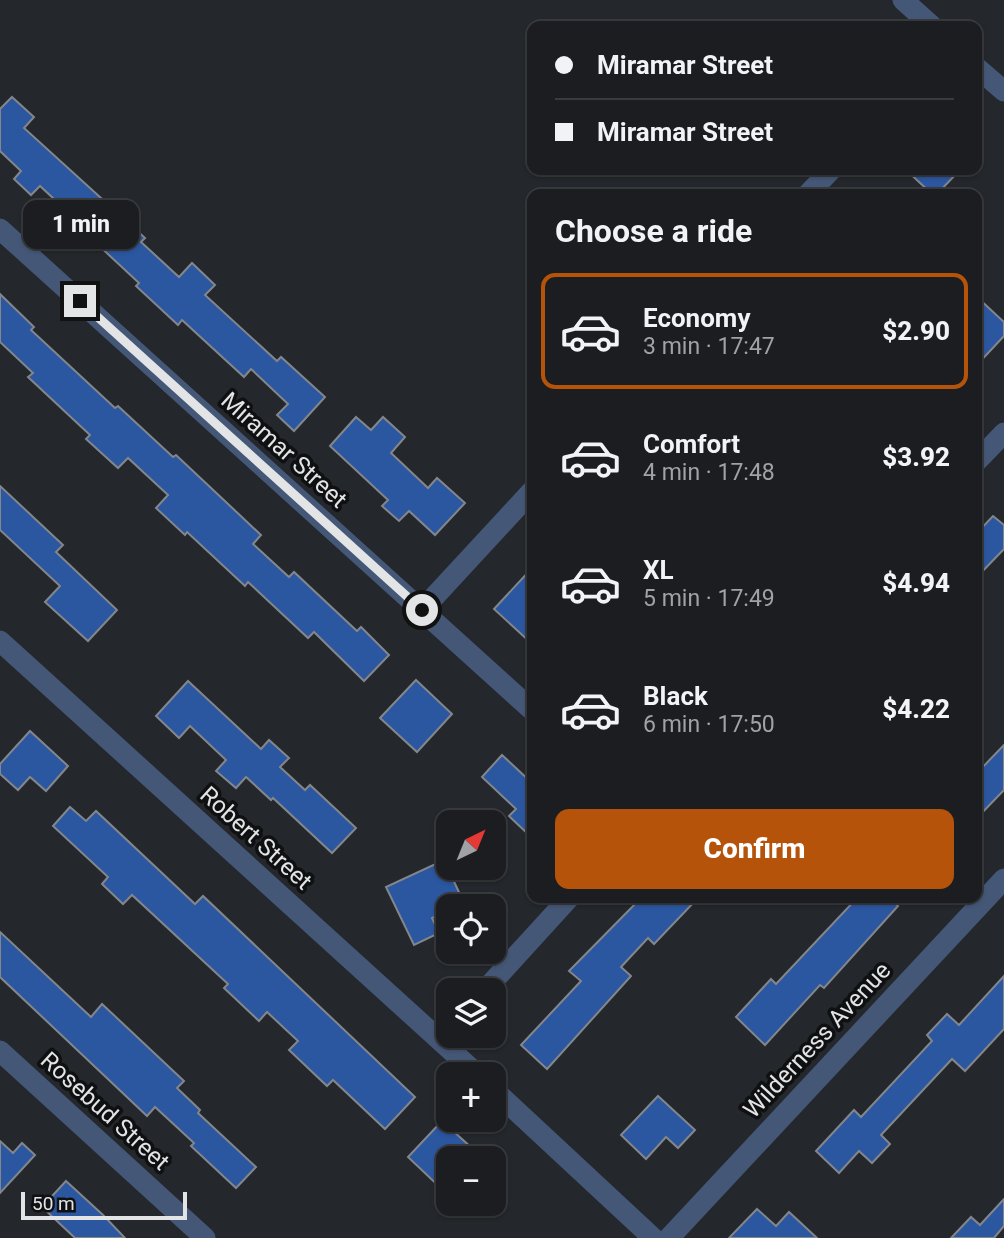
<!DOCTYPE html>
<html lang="en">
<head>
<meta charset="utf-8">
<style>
	:root { --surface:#1b1d20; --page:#242629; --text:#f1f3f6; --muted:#a0a2a5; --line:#393b3e; --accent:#b45309 }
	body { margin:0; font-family:Roboto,sans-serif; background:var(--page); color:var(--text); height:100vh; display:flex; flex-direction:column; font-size:26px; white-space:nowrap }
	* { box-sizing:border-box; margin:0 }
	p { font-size:23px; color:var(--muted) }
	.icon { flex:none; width:38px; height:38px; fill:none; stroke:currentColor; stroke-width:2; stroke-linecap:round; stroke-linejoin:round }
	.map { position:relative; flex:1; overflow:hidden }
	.side { position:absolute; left:527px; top:189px; width:455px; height:714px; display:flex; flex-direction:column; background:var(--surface); border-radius:14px; box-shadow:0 2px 5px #0004,0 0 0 2px var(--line) }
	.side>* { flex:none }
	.guide { position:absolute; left:527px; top:21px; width:455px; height:154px; border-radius:14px; box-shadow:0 2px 5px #0004,0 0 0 2px var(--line); display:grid; align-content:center; height:154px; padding:0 28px; background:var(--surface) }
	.needle { width:46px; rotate:43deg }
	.tools { position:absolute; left:436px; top:810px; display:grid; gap:14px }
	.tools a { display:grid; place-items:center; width:70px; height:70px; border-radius:14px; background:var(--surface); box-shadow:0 2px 5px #0004,0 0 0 2px var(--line); font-size:35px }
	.scale { position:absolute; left:21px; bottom:18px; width:166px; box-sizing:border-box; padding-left:7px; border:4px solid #e2e4e6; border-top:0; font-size:19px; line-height:24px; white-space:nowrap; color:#e2e4e6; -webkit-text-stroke:5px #0f1012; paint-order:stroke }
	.end { position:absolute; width:32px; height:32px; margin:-16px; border:9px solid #e2e4e6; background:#111; box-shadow:0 0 0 4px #111 }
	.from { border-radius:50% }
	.bubble { position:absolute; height:49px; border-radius:14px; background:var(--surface); box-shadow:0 2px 5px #0004,0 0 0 2px var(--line); font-size:23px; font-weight:800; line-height:49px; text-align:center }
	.guide b { display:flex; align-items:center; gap:24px; height:66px; font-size:26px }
	.guide b+b { border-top:2px solid var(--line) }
	.guide i { width:18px; height:18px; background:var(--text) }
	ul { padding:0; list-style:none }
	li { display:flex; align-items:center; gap:21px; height:116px; margin:0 14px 10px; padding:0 14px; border:4px solid transparent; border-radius:14px }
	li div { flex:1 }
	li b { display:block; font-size:26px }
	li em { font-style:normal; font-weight:800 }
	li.current { border-color:var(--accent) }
	li>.icon { width:63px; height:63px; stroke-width:1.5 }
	h2 { padding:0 28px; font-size:32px; line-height:84px }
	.action { display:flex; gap:14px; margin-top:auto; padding:14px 28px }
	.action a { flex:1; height:80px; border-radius:14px; background:var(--accent); color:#fff; font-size:28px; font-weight:800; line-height:80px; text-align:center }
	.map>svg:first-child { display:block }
</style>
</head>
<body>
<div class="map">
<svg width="1004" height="1238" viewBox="0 0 1004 1238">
	<rect width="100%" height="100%" fill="#24272b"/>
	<!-- building -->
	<g fill="#2b56a0" stroke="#83868b" stroke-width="2">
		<polygon points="12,97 34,117 24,128 145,238 141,242 179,277 192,263 215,285 205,295 277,361 281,357 325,397 294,431 277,415 288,404 251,369 244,377 182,320 178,325 136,286 139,283 81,229 83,226 40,186 31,195 14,179 21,171 0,151 0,109"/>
		<polygon points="906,170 960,170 937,194 932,194"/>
		<polygon points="0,294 34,327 31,330 115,408 118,406 173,457 176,455 261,535 253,544 289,577 294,572 357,631 361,627 389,655 364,681 314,632 308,638 248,582 245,586 187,532 185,535 156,508 168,495 128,458 118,468 86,439 90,435 28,377 33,373 0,342"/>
		<polygon points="976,296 1004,322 1004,336 976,366"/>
		<polygon points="356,417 371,430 383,417 405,437 391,453 428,488 437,478 465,503 435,535 409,511 399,521 382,506 388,500 330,446"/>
		<polygon points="0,486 63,545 56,552 117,610 88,641 45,602 60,586 0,530"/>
		<polygon points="993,516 1004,525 1004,549 976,578 976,534"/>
		<polygon points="532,568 532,644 494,609"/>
		<polygon points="416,680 452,714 417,752 380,718"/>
		<polygon points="188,681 261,749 269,740 289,758 280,767 305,790 310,785 356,828 332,853 273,798 271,800 246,777 236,788 216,771 226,760 190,726 179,738 156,716"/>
		<polygon points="30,731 68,766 46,791 30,777 18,790 0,774 0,764"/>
		<polygon points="1004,745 1004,790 976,819 976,774"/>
		<polygon points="502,755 532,783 532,838 509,816 516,809 482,777"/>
		<polygon points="70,807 86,821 96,811 195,904 203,896 415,1097 385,1129 333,1080 327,1086 289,1050 298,1041 267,1012 259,1021 224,988 228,984 132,895 123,904 102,884 108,877 53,826"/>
		<polygon points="444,860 464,903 448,906 448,911 432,918 439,933 414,945 386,887"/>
		<polygon points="641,898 698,898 654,944 648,938 621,967 631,976 547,1069 521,1045 581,981 569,971"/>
		<polygon points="857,898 889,898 898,906 824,988 820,985 765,1045 736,1017 771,979 776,984"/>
		<polygon points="0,932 91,1017 102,1004 184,1081 177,1088 200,1110 198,1113 256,1167 236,1188 191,1146 194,1143 155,1107 147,1116 0,977"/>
		<polygon points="1004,976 1004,1029 965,1071 952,1059 881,1135 890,1144 872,1163 859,1151 839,1173 816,1151 854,1110 861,1117 932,1041 927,1035 947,1014 959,1025"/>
		<polygon points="658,1096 695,1130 678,1148 666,1137 646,1159 621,1135"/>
		<polygon points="442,1121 483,1158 448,1158 448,1195 408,1157"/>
		<polygon points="0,1141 13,1153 22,1143 35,1155 0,1193"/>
		<polygon points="66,1181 103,1215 125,1238 75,1238 42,1207"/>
		<polygon points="1004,1199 1004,1226 994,1238 951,1238 971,1217 980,1225"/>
		<polygon points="757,1209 776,1226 789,1212 817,1238 729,1238"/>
	</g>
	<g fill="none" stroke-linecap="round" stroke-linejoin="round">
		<!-- minor -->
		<g stroke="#445777" stroke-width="21">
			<polyline points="903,0 932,26"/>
			<polyline points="976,67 1004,91"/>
			<polyline points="808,194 831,170"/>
			<polyline points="0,229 532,710"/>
			<polyline points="976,462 1004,433"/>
			<polyline points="422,610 532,491"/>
			<polyline points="0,641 477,1074"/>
			<polyline points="485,990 569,898"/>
			<polyline points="0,1051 205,1238"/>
			<polyline points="494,1090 653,1238"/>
			<polyline points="669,1238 1004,879"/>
		</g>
	</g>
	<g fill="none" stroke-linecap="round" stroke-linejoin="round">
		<!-- route -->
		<polyline stroke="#e2e4e6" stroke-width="9" points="80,301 422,610"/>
	</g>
	<g text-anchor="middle" stroke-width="7" stroke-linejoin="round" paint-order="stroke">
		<!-- street labels -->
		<g font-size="24" fill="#e2e4e6" stroke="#0f1012">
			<text transform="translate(284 450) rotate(42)" y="8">Miramar Street</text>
			<text transform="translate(256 838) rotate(42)" y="8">Robert Street</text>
			<text transform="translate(817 1040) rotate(-47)" y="8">Wilderness Avenue</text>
			<text transform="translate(105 1111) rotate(42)" y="8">Rosebud Street</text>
		</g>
	</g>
</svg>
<div class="tools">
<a><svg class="needle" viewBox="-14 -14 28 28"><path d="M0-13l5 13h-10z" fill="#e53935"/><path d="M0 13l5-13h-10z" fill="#a0a2a5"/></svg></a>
<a><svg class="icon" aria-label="locate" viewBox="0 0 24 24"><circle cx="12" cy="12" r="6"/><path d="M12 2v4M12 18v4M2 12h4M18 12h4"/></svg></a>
<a><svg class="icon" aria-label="layers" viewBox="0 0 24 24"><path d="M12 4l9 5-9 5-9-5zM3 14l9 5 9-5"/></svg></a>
<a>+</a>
<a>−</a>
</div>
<div class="scale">50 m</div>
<i class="end from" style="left:422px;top:610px"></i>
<i class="end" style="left:80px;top:301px"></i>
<div class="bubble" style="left:23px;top:200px;width:116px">1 min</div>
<div class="guide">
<b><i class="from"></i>Miramar Street</b>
<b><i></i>Miramar Street</b>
</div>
<section class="side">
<h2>Choose a ride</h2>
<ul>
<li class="current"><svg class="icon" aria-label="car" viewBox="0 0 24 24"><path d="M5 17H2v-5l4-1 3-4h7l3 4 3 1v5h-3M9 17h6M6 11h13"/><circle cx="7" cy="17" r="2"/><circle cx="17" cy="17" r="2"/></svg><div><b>Economy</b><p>3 min · 17:47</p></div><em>$2.90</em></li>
<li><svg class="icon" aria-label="car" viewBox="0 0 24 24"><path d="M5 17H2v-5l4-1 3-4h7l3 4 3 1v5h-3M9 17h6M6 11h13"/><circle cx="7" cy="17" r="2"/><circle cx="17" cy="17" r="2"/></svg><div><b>Comfort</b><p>4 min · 17:48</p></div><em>$3.92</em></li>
<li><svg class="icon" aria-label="car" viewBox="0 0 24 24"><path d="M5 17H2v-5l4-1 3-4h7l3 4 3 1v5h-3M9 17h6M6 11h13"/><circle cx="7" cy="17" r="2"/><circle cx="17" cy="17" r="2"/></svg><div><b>XL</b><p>5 min · 17:49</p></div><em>$4.94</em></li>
<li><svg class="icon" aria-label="car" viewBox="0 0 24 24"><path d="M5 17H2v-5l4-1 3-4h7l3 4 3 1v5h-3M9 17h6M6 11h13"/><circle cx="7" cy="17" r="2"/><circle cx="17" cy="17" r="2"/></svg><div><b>Black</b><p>6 min · 17:50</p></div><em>$4.22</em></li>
</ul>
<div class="action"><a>Confirm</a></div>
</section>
</div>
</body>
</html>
